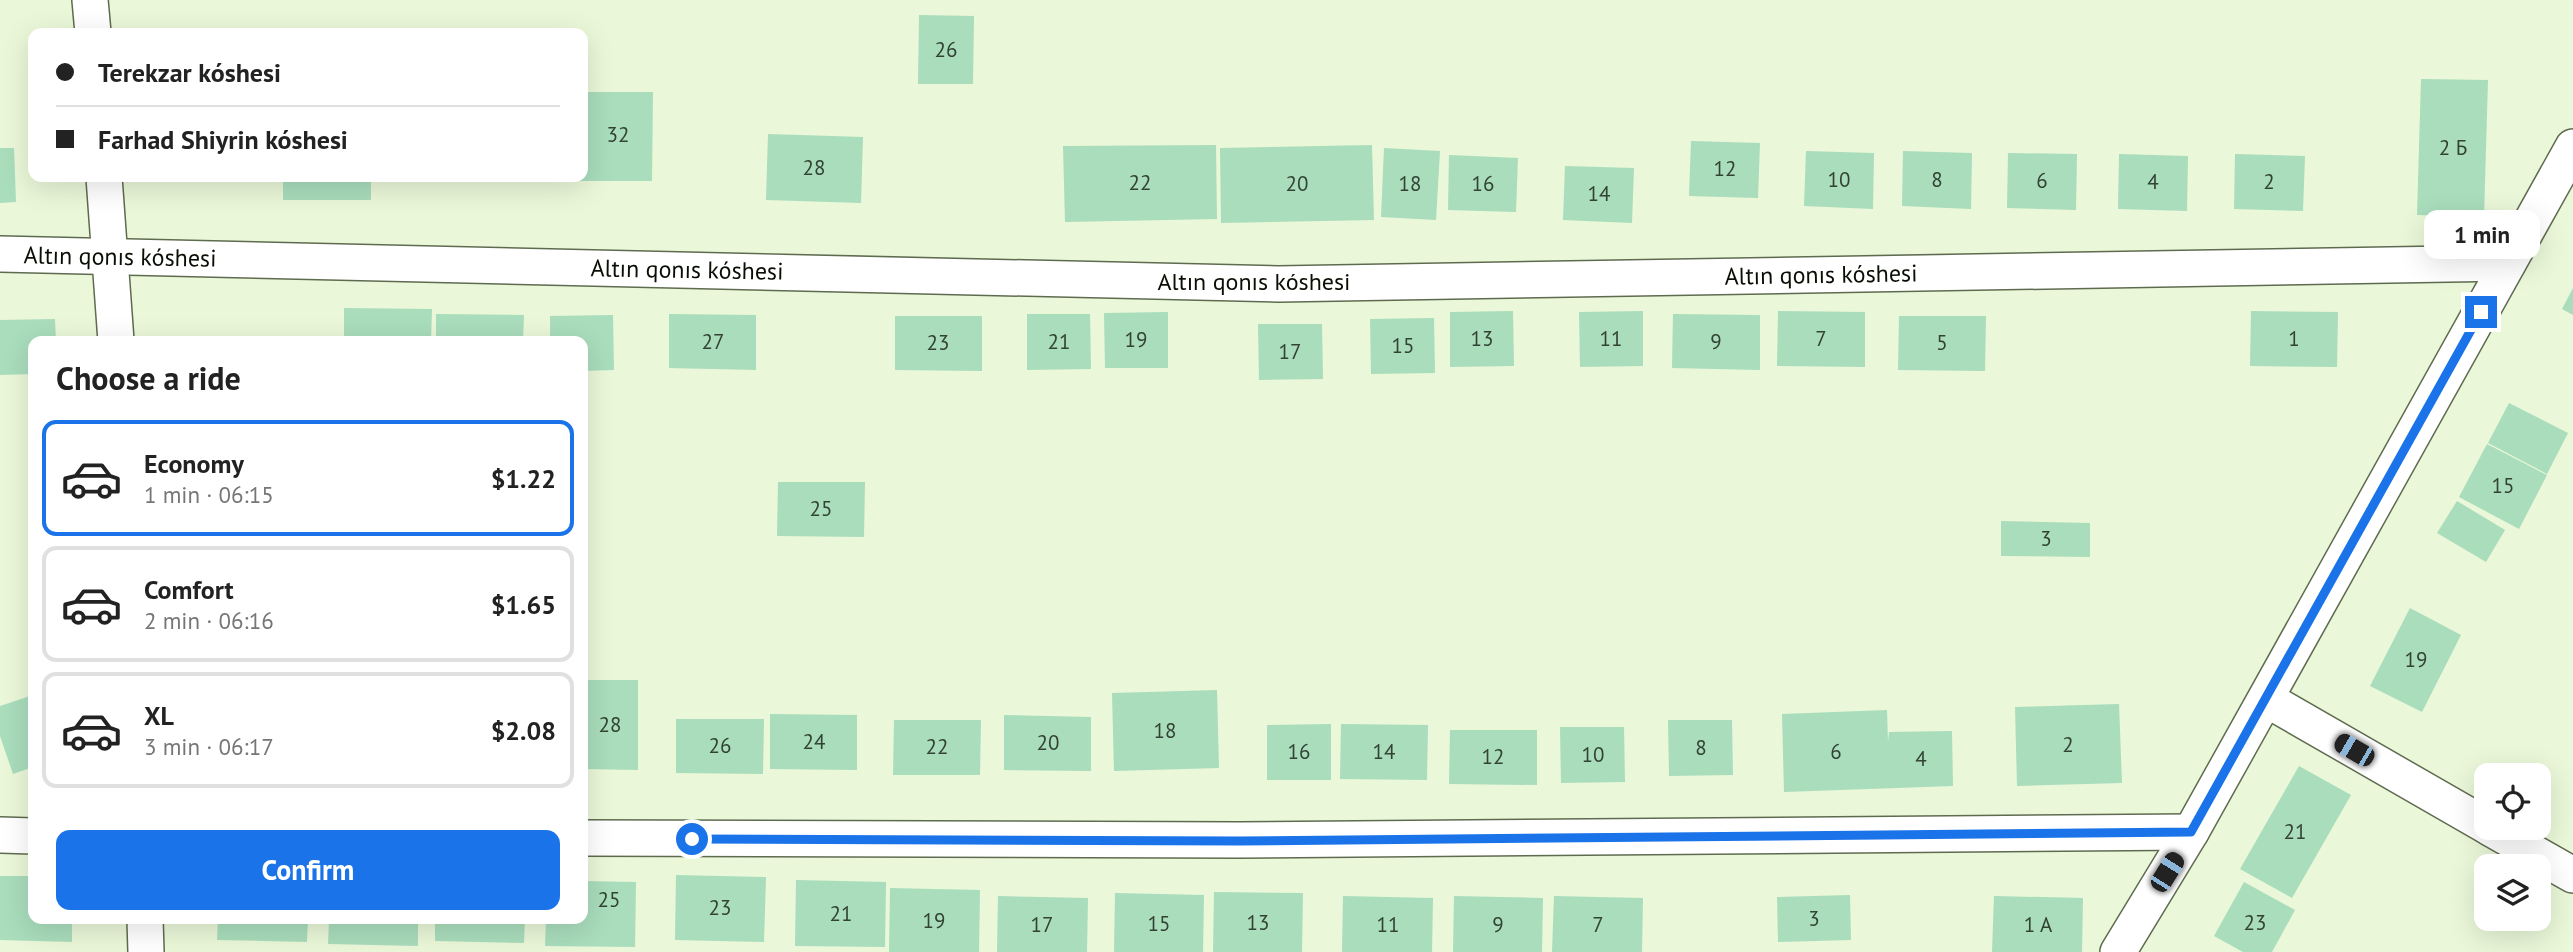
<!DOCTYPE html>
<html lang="en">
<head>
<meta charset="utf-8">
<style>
	:root { --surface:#fff; --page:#f2f2f2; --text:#222; --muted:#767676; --line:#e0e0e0; --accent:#1a73e8 }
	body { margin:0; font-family:"PT Sans",sans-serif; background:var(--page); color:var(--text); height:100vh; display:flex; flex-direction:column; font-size:26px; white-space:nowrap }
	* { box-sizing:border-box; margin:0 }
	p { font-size:23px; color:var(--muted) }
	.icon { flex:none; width:38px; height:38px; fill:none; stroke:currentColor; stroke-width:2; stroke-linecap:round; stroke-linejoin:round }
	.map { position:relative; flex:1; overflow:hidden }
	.sheet { position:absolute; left:28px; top:336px; width:560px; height:588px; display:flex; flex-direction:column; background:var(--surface); border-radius:14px; box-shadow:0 7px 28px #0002 }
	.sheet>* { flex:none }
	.hud { position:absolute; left:28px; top:28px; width:560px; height:154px; border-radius:14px; box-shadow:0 7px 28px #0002; display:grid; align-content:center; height:154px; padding:0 28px; background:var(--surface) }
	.buttons { position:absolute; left:2474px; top:763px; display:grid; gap:14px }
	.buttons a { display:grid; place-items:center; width:77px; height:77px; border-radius:14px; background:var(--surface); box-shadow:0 7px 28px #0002; font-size:35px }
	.end { position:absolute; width:32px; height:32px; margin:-16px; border:9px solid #1a73e8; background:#fff; box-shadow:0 0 0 4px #fff }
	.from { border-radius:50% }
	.bubble { position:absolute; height:49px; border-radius:14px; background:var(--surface); box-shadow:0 7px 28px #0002; font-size:23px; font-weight:800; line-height:49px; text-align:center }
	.car { position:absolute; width:21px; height:42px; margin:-21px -10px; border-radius:9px; box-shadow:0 0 5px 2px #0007; background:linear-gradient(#222 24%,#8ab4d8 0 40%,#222 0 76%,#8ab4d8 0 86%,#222 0) }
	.hud b { display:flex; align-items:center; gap:24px; height:66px; font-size:26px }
	.hud b+b { border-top:2px solid var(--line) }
	.hud i { width:18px; height:18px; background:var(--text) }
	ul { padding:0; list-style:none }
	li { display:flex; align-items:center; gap:21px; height:116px; margin:0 14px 10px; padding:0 14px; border:4px solid var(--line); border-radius:14px }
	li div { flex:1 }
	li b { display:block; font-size:26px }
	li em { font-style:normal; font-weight:800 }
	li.current { border-color:var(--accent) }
	li>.icon { width:63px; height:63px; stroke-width:1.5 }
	h2 { padding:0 28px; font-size:32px; line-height:84px }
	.action { display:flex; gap:14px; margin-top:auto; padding:14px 28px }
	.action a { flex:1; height:80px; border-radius:14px; background:var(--accent); color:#fff; font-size:28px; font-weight:800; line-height:80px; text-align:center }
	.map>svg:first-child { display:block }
</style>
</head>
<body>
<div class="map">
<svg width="2573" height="952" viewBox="0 0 2573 952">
	<rect width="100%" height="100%" fill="#eaf7d8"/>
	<!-- building -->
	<g fill="#a9ddbc">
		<polygon points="919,15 974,16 973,84 918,84"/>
		<polygon points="2421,79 2488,80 2484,217 2417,215"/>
		<polygon points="583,92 653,92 652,181 564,181 564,177 583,177"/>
		<polygon points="768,134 863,137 861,203 766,200"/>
		<polygon points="1691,141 1760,143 1758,198 1689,196"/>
		<polygon points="1216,145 1217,219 1065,222 1063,146"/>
		<polygon points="1372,145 1374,220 1221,223 1220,148"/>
		<polygon points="0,148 14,148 16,202 0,203"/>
		<polygon points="1384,148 1440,151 1436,220 1381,217"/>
		<polygon points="1806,151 1874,153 1873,209 1804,206"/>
		<polygon points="1903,151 1972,153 1971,209 1902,206"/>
		<polygon points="2008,153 2077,154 2076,210 2007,208"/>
		<polygon points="2119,154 2188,156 2187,211 2118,209"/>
		<polygon points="2235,154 2305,156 2303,211 2234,209"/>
		<polygon points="1449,155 1518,158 1516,212 1448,210"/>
		<polygon points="1565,166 1634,168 1632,223 1563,220"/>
		<rect x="283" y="177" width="88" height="23"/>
		<polygon points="2573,288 2573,315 2562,309"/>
		<polygon points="344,308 432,309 431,341 344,341"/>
		<polygon points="1513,311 1514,366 1450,367 1450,312"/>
		<polygon points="1643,311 1643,366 1580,367 1579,312"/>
		<polygon points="1778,311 1865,312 1865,367 1777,366"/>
		<polygon points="2251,311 2338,312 2337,367 2250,366"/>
		<polygon points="1168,312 1168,368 1105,368 1104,313"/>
		<polygon points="436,314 524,315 523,341 436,341"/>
		<polygon points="669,314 756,315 756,370 669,368"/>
		<polygon points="1027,314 1090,314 1091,369 1027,370"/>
		<polygon points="1673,314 1760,315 1760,370 1672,368"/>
		<polygon points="613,315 614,370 583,371 583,341 550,341 550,316"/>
		<polygon points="895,316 982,316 982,371 895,370"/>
		<polygon points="1899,316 1986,316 1985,371 1898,370"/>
		<polygon points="1434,318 1435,373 1371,374 1370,319"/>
		<polygon points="55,319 56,341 33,341 33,374 0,375 0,320"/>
		<polygon points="1258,324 1322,324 1323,379 1259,380"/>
		<polygon points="2509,403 2568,433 2547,474 2488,443"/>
		<polygon points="2487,444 2547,475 2519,529 2459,497"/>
		<polygon points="778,482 865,482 864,537 777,536"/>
		<polygon points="2457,501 2505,530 2486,562 2437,533"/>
		<polygon points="2001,521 2090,523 2090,557 2001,556"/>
		<polygon points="2410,608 2461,635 2422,712 2370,686"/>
		<polygon points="583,680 638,680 638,770 583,769"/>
		<polygon points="1217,690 1219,768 1114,771 1112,693"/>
		<polygon points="33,695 33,767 13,774 0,736 0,706"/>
		<polygon points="2119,704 2122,783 2017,786 2015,707"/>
		<polygon points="1887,710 1888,742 1889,732 1952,731 1953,786 1784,792 1782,714"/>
		<polygon points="770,714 857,715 857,770 770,769"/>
		<polygon points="1004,715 1091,717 1091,771 1004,770"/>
		<polygon points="676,719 764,719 763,774 676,773"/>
		<polygon points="894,720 981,720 980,775 893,775"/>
		<polygon points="1668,720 1732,720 1733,775 1669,776"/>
		<polygon points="1331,724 1331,780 1267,780 1267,725"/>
		<polygon points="1341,724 1428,725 1427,780 1340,779"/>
		<polygon points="1560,727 1624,727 1625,782 1561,783"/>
		<polygon points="1450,730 1537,730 1537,785 1449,784"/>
		<polygon points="2299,766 2351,795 2292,898 2240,869"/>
		<polygon points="676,875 766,877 764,942 675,940"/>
		<polygon points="0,876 33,876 33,919 72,919 72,942 0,940"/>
		<polygon points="796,880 886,882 885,947 795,946"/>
		<polygon points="583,881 636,882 635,947 545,946 546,919 583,919"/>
		<polygon points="2244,882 2295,910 2272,952 2243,952 2214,936"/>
		<polygon points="890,888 980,890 979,952 889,952"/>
		<polygon points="1214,892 1303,893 1302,952 1213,952"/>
		<polygon points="1115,893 1204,895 1203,952 1114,952"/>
		<polygon points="1850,895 1851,940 1778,942 1777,897"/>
		<polygon points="998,896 1088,898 1087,952 997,952"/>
		<polygon points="1343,896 1433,898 1432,952 1342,952"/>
		<polygon points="1454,896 1543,898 1542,952 1453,952"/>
		<polygon points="1554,896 1643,898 1642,952 1552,952"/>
		<polygon points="1994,896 2083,898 2082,952 1992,952"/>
		<polygon points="218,919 308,919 307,942 217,940"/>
		<polygon points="329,919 418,919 418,946 328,944"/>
		<polygon points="435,919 525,919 524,943 435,941"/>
	</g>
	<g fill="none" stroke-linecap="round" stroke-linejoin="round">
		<defs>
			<g id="minor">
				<polyline points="90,0 93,33"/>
				<polyline points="104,177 116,341"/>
				<polyline points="0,254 1278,284 2508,263"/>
				<polyline points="2266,699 2487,826"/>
				<polyline points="2490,828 2573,875"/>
				<polyline points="0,835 33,836"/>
				<polyline points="583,838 1239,840 2191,832"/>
				<polyline points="145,919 146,952"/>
				<polyline points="2118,952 2191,832 2573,147"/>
			</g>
		</defs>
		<!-- minor casing -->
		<use href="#minor" stroke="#5f6b50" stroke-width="38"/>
		<!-- minor -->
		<use href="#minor" stroke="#fff" stroke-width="35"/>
	</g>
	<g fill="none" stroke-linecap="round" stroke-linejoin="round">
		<!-- route -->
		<polyline stroke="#1a73e8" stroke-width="9" points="692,839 1239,841 2191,832 2481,312"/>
	</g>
	<g text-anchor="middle" stroke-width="5" stroke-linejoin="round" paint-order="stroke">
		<!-- number labels -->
		<g font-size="21" fill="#324233">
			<text x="946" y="57">26</text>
			<text x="618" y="142">32</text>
			<text x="2453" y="155">2 Б</text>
			<text x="814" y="175">28</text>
			<text x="1725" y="176">12</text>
			<text x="1839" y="187">10</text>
			<text x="1937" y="187">8</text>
			<text x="2042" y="188">6</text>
			<text x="2153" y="189">4</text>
			<text x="2269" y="189">2</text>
			<text x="1140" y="190">22</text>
			<text x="1297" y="191">20</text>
			<text x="1410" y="191">18</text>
			<text x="1483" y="191">16</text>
			<text x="1599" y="201">14</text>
			<text x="1482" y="346">13</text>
			<text x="1611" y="346">11</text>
			<text x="1821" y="346">7</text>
			<text x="2294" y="346">1</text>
			<text x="1136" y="347">19</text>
			<text x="713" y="349">27</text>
			<text x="1059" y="349">21</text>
			<text x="1716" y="349">9</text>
			<text x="938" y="350">23</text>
			<text x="1942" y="350">5</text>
			<text x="1403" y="353">15</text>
			<text x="1290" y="359">17</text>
			<text x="2503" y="493">15</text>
			<text x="821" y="516">25</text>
			<text x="2046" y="546">3</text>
			<text x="2416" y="667">19</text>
			<text x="610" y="732">28</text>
			<text x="1165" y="738">18</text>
			<text x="814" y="749">24</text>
			<text x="1048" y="750">20</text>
			<text x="2068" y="752">2</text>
			<text x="720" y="753">26</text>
			<text x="937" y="754">22</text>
			<text x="1701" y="755">8</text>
			<text x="1299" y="759">16</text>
			<text x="1384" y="759">14</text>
			<text x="1836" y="759">6</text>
			<text x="1593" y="762">10</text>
			<text x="1493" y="764">12</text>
			<text x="1921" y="766">4</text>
			<text x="2295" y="839">21</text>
			<text x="609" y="907">25</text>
			<text x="720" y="915">23</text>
			<text x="841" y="921">21</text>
			<text x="1814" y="926">3</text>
			<text x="934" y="928">19</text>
			<text x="1258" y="930">13</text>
			<text x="2255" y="930">23</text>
			<text x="1159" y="931">15</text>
			<text x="1042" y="932">17</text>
			<text x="1388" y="932">11</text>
			<text x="1498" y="932">9</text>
			<text x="1598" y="932">7</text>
			<text x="2038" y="932">1 А</text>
		</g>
		<!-- street labels -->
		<g font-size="24" fill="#0a0f05" stroke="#fff">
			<text transform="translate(120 257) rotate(1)" y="8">Altın qonıs kóshesi</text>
			<text transform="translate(687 270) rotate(1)" y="8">Altın qonıs kóshesi</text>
			<text transform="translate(1821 275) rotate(-1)" y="8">Altın qonıs kóshesi</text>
			<text x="1254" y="290">Altın qonıs kóshesi</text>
		</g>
	</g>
</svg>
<div class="buttons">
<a><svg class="icon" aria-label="locate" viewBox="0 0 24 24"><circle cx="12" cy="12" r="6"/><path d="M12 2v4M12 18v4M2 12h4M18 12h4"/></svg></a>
<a><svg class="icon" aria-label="layers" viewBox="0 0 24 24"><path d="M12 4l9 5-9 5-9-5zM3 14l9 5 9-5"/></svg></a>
</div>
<i class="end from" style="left:692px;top:839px"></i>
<i class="end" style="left:2481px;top:312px"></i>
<div class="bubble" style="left:2424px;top:210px;width:116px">1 min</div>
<i class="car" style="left:2354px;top:750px;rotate:300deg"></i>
<i class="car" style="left:2167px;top:872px;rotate:32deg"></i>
<div class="hud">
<b><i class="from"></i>Terekzar kóshesi</b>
<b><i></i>Farhad Shiyrin kóshesi</b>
</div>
<section class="sheet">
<h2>Choose a ride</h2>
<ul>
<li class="current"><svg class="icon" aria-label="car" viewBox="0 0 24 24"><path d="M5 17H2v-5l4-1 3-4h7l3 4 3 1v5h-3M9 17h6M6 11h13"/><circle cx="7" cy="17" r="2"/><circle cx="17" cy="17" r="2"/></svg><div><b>Economy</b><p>1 min · 06:15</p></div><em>$1.22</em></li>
<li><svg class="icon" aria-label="car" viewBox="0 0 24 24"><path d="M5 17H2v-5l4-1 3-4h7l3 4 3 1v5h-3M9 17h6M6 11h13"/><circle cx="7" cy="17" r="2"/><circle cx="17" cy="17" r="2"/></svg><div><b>Comfort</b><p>2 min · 06:16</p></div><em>$1.65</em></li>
<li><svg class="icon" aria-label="car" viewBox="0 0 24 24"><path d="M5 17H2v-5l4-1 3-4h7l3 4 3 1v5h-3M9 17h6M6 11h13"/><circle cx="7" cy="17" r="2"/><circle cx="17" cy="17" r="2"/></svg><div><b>XL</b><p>3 min · 06:17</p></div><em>$2.08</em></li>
</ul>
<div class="action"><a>Confirm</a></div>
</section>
</div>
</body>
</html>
